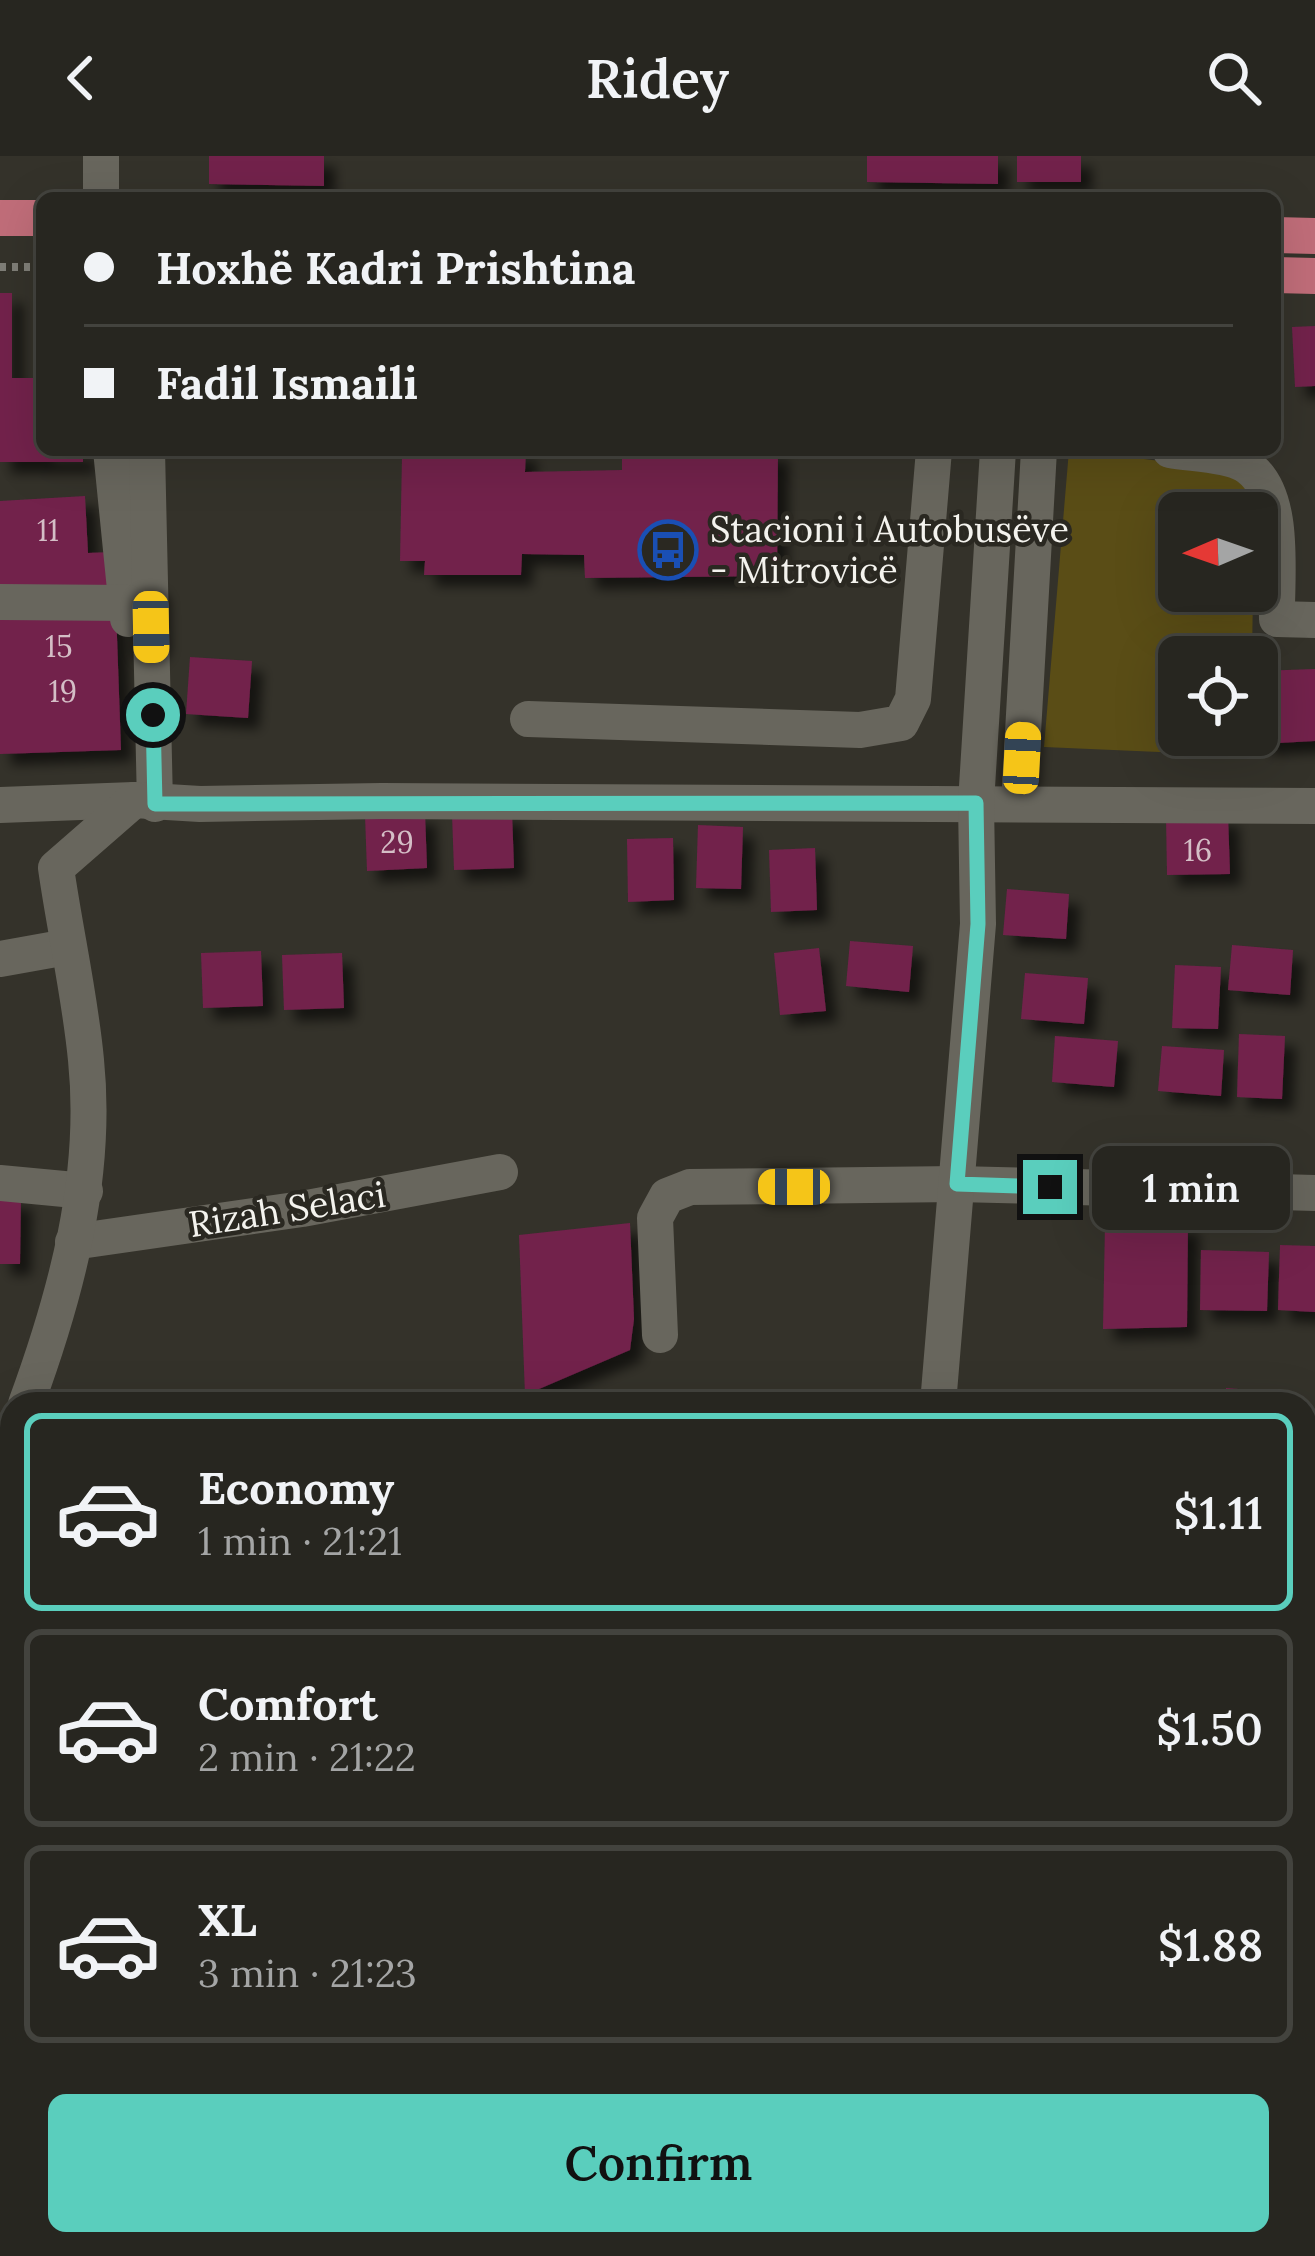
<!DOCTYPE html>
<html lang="en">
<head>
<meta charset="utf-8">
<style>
	:root { --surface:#272620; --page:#2f2e29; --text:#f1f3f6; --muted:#a4a5a5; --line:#43433e; --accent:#5acebd }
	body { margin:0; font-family:Lora,serif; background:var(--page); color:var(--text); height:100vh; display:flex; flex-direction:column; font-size:45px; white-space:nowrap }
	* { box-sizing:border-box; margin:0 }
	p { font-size:39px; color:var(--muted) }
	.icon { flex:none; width:66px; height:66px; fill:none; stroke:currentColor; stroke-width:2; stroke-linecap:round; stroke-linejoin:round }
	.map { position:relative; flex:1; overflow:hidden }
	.details { position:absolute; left:0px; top:1236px; width:1317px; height:864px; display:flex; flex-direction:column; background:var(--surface); border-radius:36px 36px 0 0; box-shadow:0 12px 48px #0002,0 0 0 3px var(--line) }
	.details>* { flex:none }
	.guide { position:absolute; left:36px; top:36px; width:1245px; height:264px; border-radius:18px; box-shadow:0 12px 48px #0002,0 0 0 3px var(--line); display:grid; align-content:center; height:264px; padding:0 48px; background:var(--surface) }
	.needle { width:78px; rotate:268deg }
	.fabs { position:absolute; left:1158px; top:336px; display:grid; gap:24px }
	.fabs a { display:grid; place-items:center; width:120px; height:120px; border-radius:18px; background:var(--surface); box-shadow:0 12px 48px #0002,0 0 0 3px var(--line); font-size:60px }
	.end { position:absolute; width:54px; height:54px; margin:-27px; border:15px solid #5acebd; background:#111; box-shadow:0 0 0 6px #111 }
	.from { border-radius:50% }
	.bubble { position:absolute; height:84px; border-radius:18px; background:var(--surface); box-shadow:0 12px 48px #0002,0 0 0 3px var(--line); font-size:39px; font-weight:600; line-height:84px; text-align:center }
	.car { position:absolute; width:36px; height:72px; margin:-36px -18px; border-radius:15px; box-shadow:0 0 9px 3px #0007; background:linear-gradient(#f5c518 24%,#345 0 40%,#f5c518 0 76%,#345 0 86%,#f5c518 0) }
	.guide b { display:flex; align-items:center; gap:42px; height:114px; font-size:45px }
	.guide b+b { border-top:3px solid var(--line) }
	.guide i { width:30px; height:30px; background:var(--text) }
	ul { padding:21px 0 0; list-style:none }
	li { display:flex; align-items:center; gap:36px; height:198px; margin:0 24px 18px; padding:0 24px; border:6px solid var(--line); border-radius:18px }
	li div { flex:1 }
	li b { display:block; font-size:45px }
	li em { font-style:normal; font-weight:600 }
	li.on { border-color:var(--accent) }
	li>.icon { width:108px; height:108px; stroke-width:1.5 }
	.action { display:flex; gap:24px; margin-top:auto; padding:24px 48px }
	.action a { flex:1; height:138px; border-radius:18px; background:var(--accent); color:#111; font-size:48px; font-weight:600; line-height:138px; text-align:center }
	header { display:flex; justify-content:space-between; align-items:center; height:156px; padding:0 48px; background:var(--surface); font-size:54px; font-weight:600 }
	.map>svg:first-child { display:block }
</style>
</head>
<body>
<header><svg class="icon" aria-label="back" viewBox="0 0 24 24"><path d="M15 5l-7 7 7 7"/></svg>Ridey<svg class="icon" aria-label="search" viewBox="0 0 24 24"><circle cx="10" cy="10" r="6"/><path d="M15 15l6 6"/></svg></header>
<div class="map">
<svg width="1315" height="2100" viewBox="0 0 1315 2100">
	<defs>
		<filter id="shadow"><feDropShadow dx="11" dy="11" stdDeviation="6" flood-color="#0009"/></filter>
	</defs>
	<rect width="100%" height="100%" fill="#34322a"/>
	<!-- green -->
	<polygon fill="#5a4d16" points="1069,294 1227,313 1254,341 1254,357 1179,357 1179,435 1253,435 1252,501 1179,501 1179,579 1252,579 1251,600 1044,591"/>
	<!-- building -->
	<g fill="#72214c" filter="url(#shadow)">
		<polygon points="209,0 324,0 324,30 209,28"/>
		<polygon points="867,0 998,0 998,28 867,26"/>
		<rect x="1017" y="0" width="64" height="26"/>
		<polygon points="0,137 12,137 12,222 42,222 42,294 83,294 83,306 0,306"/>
		<polygon points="1315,170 1315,230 1295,231 1292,171"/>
		<polygon points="427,294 526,294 525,316 622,314 622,294 778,294 777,420 585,422 584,399 522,398 521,419 424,419 425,405 400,405 402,300 427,299"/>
		<polygon points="85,340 88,397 114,396 121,594 0,598 0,345"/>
		<polygon points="190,501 252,505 248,562 186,558"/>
		<polygon points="1315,513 1315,585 1260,588 1258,515"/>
		<polygon points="512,656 514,712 454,714 452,658"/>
		<polygon points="425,657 427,712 367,715 365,659"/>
		<polygon points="1228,659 1230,718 1167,719 1166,660"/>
		<polygon points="698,669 743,671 741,733 696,732"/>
		<polygon points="673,682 674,744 628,746 627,683"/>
		<polygon points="815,692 817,754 771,756 769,694"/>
		<polygon points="1007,733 1069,738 1066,783 1003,779"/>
		<polygon points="850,785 913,790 909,836 846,830"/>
		<polygon points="1232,789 1293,794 1290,839 1228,834"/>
		<polygon points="819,792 826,855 780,859 774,797"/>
		<polygon points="261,795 263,850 203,852 201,797"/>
		<polygon points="342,797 344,852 284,854 282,799"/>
		<polygon points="1175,809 1221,811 1218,873 1172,872"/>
		<polygon points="1025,817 1088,822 1084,868 1021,863"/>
		<polygon points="1239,878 1285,880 1282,943 1237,941"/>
		<polygon points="1055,880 1118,885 1114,931 1052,926"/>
		<polygon points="1162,890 1224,894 1221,940 1158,935"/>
		<polygon points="0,1041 21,1042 20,1108 0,1108"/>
		<polygon points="1188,1066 1187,1171 1103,1173 1105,1069"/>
		<polygon points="630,1067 634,1163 630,1194 525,1239 519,1079"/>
		<polygon points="1280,1089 1315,1090 1315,1156 1278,1154"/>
		<polygon points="1201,1094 1269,1096 1267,1155 1200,1154"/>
		<polygon points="1226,1232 1288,1237 1287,1248 1225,1248"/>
		<polygon points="1148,1233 1210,1239 1209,1248 1147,1248"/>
		<polygon points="12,1425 12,1464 0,1467 0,1429"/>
		<polygon points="12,1564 12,1646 11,1646 0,1610 0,1568"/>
		<polygon points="12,1874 12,1955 0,1948 0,1894"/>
		<polygon points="1315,1908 1315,1962 1305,1965 1305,1910"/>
		<polygon points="3,2017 12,2023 12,2085 0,2100"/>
		<polygon points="33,2088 96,2088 101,2091 96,2100 26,2100"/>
		<polygon points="113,2088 164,2088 169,2100 115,2100"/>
		<polygon points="699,2088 711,2088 715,2100 666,2100"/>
		<polygon points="1061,2088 1140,2088 1143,2097 1065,2100"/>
	</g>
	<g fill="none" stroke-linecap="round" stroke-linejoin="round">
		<!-- path -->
		<polyline stroke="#7f7e77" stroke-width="8" stroke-dasharray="6 6" stroke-linecap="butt" points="0,111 42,111"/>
		<!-- minor -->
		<g stroke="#68665d" stroke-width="36">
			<polyline points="101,42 101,0"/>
			<polyline points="111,294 128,463"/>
			<polyline points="147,294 155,648"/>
			<path d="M 1170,294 C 1192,298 1227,298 1245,309 C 1288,335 1276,420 1277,463 L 1315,464"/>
			<polyline points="0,446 128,447"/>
			<polyline points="528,563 860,574 901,567 913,543 934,294"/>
			<polyline points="1019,647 1039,294"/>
			<polyline points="0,649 134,644 200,648 382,645 1315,650"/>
			<polyline points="0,803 67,791"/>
			<polyline points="0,1027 85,1035"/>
			<polyline points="73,1086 302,1053 500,1016"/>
			<polyline points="660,1179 655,1062 667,1040 690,1031 957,1028 1315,1037"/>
			<path d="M 26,1248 C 66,1139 98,1021 86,904 C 80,840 65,775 56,712 L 134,644"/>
			<polyline points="938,1248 978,768 976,647 998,294"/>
			<polyline points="0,1318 12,1288"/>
			<polyline points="0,1383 12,1384"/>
			<polyline points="1305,1831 1315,1828"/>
			<polyline points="0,1868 12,1865"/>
			<polyline points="0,1964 12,1972"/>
			<polyline points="1305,1994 1315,1991"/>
			<polyline points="398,2100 430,2088"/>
			<polyline points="931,2100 971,2088"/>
		</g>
		<!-- major -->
		<g stroke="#c06d79" stroke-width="36">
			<polyline points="0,62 42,62"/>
			<polyline points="1275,79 1315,80"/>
			<polyline points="1275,119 1315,120"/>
		</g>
	</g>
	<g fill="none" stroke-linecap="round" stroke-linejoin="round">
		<!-- route -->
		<polyline stroke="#5acebd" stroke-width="15" points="153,559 155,648 976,647 978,768 957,1028 1050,1031"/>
	</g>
	<!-- icons -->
	<defs>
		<symbol id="bus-ring" viewBox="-11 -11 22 22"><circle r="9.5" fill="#2a2821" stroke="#1a4fb4" stroke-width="1.5"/><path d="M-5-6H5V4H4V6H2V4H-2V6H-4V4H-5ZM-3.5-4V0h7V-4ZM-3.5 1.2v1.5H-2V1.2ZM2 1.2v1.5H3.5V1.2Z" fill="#1a4fb4"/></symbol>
	</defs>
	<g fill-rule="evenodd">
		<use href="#bus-ring" x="635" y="361" width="66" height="66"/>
	</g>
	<g text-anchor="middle" stroke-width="9" stroke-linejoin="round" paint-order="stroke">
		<!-- number labels -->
		<g font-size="30" fill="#d4bec6">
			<text x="48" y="385">11</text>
			<text x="59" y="501">15</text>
			<text x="63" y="546">19</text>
			<text x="397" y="697">29</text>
			<text x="1198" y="705">16</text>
		</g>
		<!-- poi labels -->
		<g font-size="36" fill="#f4f3ee" stroke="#2a2821" text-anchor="start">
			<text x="710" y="386">Stacioni i Autobusëve<tspan x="710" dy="41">- Mitrovicë</tspan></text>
		</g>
		<!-- street labels -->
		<g font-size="36" fill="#f4f3ee" stroke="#2a2821">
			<text transform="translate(287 1053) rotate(-9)" y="13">Rizah Selaci</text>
		</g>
	</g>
</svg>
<div class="fabs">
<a><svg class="needle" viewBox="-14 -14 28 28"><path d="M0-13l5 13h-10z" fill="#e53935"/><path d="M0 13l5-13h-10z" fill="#a4a5a5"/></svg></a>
<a><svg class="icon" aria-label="locate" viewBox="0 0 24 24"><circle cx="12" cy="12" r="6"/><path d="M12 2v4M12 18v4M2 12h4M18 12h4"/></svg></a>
</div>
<i class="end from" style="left:153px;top:559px"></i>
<i class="end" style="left:1050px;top:1031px"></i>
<div class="bubble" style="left:1092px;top:990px;width:198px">1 min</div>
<i class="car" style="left:151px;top:471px;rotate:179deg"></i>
<i class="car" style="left:1022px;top:602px;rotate:3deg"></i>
<i class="car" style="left:794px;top:1031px;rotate:270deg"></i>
<div class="guide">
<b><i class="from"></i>Hoxhë Kadri Prishtina</b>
<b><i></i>Fadil Ismaili</b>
</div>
<section class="details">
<ul>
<li class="on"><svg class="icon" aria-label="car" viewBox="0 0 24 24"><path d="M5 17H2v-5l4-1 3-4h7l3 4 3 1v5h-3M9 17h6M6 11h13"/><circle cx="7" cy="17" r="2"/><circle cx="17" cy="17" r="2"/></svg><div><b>Economy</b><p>1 min · 21:21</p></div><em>$1.11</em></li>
<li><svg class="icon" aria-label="car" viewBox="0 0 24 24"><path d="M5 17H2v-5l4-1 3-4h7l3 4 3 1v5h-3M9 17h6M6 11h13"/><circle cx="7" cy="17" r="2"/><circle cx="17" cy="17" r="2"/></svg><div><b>Comfort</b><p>2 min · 21:22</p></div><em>$1.50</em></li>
<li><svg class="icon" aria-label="car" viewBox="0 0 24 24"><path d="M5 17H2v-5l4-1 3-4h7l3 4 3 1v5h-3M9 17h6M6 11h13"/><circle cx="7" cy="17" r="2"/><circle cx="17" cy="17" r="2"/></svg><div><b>XL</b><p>3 min · 21:23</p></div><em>$1.88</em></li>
</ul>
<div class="action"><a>Confirm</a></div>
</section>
</div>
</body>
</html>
